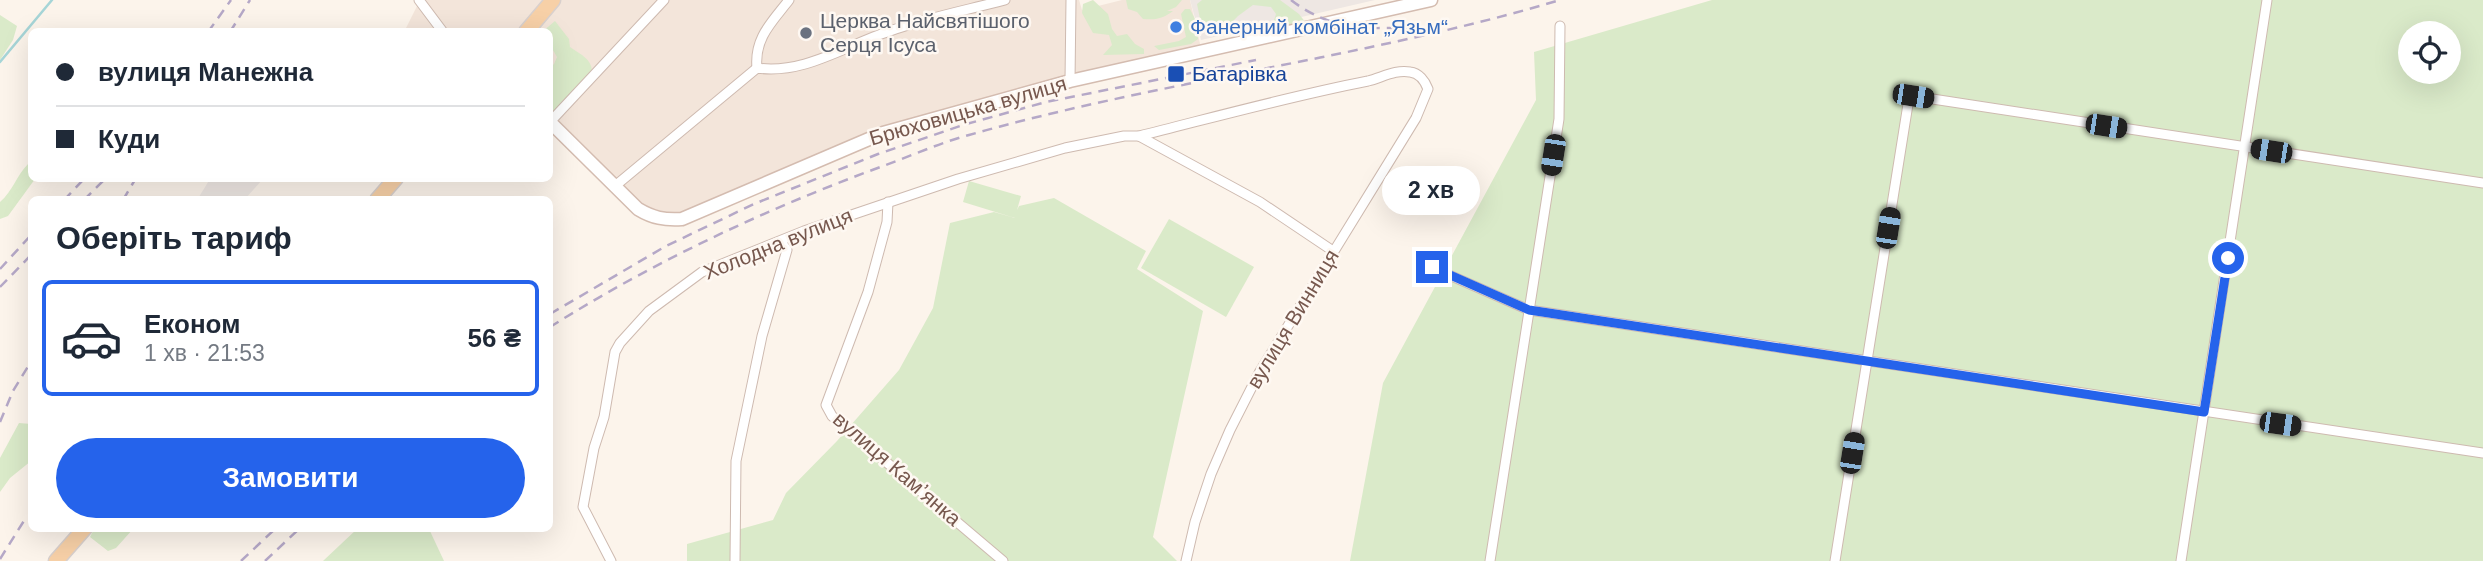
<!DOCTYPE html>
<html lang="uk">
<head>
<meta charset="utf-8">
<style>
	:root { --surface:#fff; --page:#f6f6f7; --text:#1f2937; --muted:#747a83; --line:#e0e1e3; --accent:#2563eb }
	body { margin:0; font-family:Arial,sans-serif; background:var(--page); color:var(--text); height:100vh; display:flex; flex-direction:column; font-size:26px; white-space:nowrap }
	* { box-sizing:border-box; margin:0 }
	p { font-size:23px; color:var(--muted) }
	.icon { flex:none; width:38px; height:38px; fill:none; stroke:currentColor; stroke-width:2; stroke-linecap:round; stroke-linejoin:round }
	.map { position:relative; flex:1; overflow:hidden }
	.panel { position:absolute; left:28px; top:196px; width:525px; height:336px; display:flex; flex-direction:column; background:var(--surface); border-radius:10px; box-shadow:0 7px 28px #0002 }
	.panel>* { flex:none }
	.top-card { position:absolute; left:28px; top:28px; width:525px; height:154px; border-radius:10px; box-shadow:0 7px 28px #0002; display:grid; align-content:center; height:154px; padding:0 28px; background:var(--surface) }
	.controls { position:absolute; left:2398px; top:21px; display:grid; gap:14px }
	.controls a { display:grid; place-items:center; width:63px; height:63px; border-radius:50%; background:var(--surface); box-shadow:0 7px 28px #0002; font-size:35px }
	.end { position:absolute; width:32px; height:32px; margin:-16px; border:9px solid #2563eb; background:#fff; box-shadow:0 0 0 4px #fff }
	.from { border-radius:50% }
	.bubble { position:absolute; height:49px; border-radius:24px; background:var(--surface); box-shadow:0 7px 28px #0002; font-size:23px; font-weight:700; line-height:49px; text-align:center }
	.car { position:absolute; width:21px; height:42px; margin:-21px -10px; border-radius:9px; box-shadow:0 0 5px 2px #0007; background:linear-gradient(#222 24%,#8ab4d8 0 40%,#222 0 76%,#8ab4d8 0 86%,#222 0) }
	.top-card b { display:flex; align-items:center; gap:24px; height:66px; font-size:26px }
	.top-card b+b { border-top:2px solid var(--line) }
	.top-card i { width:18px; height:18px; background:var(--text) }
	ul { padding:0; list-style:none }
	li { display:flex; align-items:center; gap:21px; height:116px; margin:0 14px 10px; padding:0 14px; border:4px solid transparent; border-radius:10px }
	li div { flex:1 }
	li b { display:block; font-size:26px }
	li em { font-style:normal; font-weight:700 }
	li.selected { border-color:var(--accent) }
	li>.icon { width:63px; height:63px; stroke-width:1.5 }
	h2 { padding:0 28px; font-size:32px; line-height:84px }
	.primary-button { display:flex; gap:14px; margin-top:auto; padding:14px 28px }
	.primary-button a { flex:1; height:80px; border-radius:42px; background:var(--accent); color:#fff; font-size:28px; font-weight:700; line-height:80px; text-align:center }
	.map>svg:first-child { display:block }
</style>
</head>
<body>
<div class="map">
<svg width="2483" height="561" viewBox="0 0 2483 561">
	<rect width="100%" height="100%" fill="#fcf4eb"/>
	<!-- residential -->
	<g fill="#f3e5da">
		<polygon points="420,0 548,0 520,31 404,32"/>
		<polygon points="558,0 1079,0 1082,10 1122,0 1190,0 1201,48 877,133 681,216 645,211 550,119 550,32 530,32"/>
	</g>
	<!-- industrial -->
	<g fill="#eee7e3">
		<polygon points="1190,0 1375,0 1201,40"/>
		<polygon points="210,179 263,179 245,199 197,200"/>
	</g>
	<!-- green -->
	<g fill="#daeac9" fill-rule="evenodd">
		<polygon points="1093,0 1108,14 1112,29 1117,36 1127,34 1135,44 1144,49 1144,54 1103,55 1112,45 1109,35 1093,33 1082,13 1083,4"/>
		<path d="M 1126,0 L 1182,0 L 1176,7 L 1167,11 L 1173,11 C 1162,19 1156,20 1143,19 L 1137,12 L 1128,9 Z"/>
		<polygon points="1202,0 1280,0 1299,14 1306,23 1276,29 1274,20 1276,14 1271,7 1253,5 1238,16 1226,28 1217,25 1209,29 1201,24 1197,4"/>
		<path d="M 1712,0 L 2483,0 L 2483,561 L 1350,561 L 1383,383 L 1536,100 L 1534,52 ZM 2410,33 L 2448,33 L 2448,72 L 2410,72 Z"/>
		<polygon points="1185,9 1190,9 1195,19 1198,39 1191,44 1159,50 1154,46 1179,41 1186,37 1181,14"/>
		<polygon points="0,15 17,26 13,40 0,60"/>
		<path d="M 555,21 L 569,39 L 570,47 C 581,55 593,59 592,74 L 557,111 L 550,114 L 550,68 L 554,64 L 557,57 L 550,45 L 550,32 L 542,32 Z"/>
		<path d="M 28,164 L 31,164 L 32,178 L 35,179 L 8,216 L 0,219 L 0,202 C 13,191 16,176 28,164 Z"/>
		<polygon points="969,181 1021,196 1017,210 1019,206 1054,198 1146,251 1137,269 1203,311 1153,537 1177,561 687,561 687,544 773,520 786,493 837,441 899,370 933,308 950,223 994,212 1015,218 963,202"/>
		<polygon points="1169,219 1254,267 1226,317 1141,268"/>
		<polygon points="19,423 31,424 31,461 10,478 0,492 0,458"/>
		<polygon points="94,529 94,528 133,529 116,548 108,551 90,537"/>
		<polygon points="357,529 429,529 444,561 323,561"/>
	</g>
	<g fill="none" stroke-linecap="round" stroke-linejoin="round">
		<!-- stream -->
		<polyline stroke="#a6d5d7" stroke-width="2.5" points="0,62 52,0"/>
		<defs>
			<g id="minor">
				<polyline points="419,0 443,32"/>
				<path d="M 757,68 C 754,38 772,22 789,0"/>
				<polyline points="1070,81 1071,0"/>
				<polyline points="550,122 664,0"/>
				<polyline points="1139,136 1260,202 1333,251"/>
				<path d="M 615,186 L 757,68 C 804,75 846,45 890,31 C 927,18 967,10 1005,0"/>
				<polyline points="888,202 887,222 868,292 826,405 832,416 839,422 1003,561"/>
				<polyline points="1431,267 1529,310 2483,453"/>
				<path d="M 611,561 L 583,507 L 594,448 L 604,417 L 615,352 L 620,343 L 649,311 L 702,272 L 804,231 L 958,179 L 1065,148 L 1124,136 L 1139,136 C 1215,117 1291,96 1368,81 C 1381,78 1396,69 1410,72 C 1419,73 1425,81 1428,89 L 1416,118 L 1259,373 L 1230,430 L 1211,474 L 1195,522 L 1186,561"/>
				<polyline points="735,561 736,461 762,336 787,250 781,242"/>
				<polyline points="1490,561 1559,119 1560,26"/>
				<polyline points="1835,561 1909,98 1913,96 2483,183"/>
				<polyline points="2181,561 2267,0"/>
			</g>
			<path id="secondary" d="M 550,122 L 638,209 C 653,218 664,220 682,219 L 883,133 L 1070,81 L 1431,0"/>
			<g id="primary">
				<polyline points="526,32 553,0"/>
				<polyline points="377,200 396,178"/>
				<polyline points="56,561 85,528"/>
			</g>
		</defs>
		<!-- minor casing -->
		<use href="#minor" stroke="#cebab0" stroke-width="11"/>
		<!-- secondary casing -->
		<use href="#secondary" stroke="#d4bcb0" stroke-width="15"/>
		<!-- primary casing -->
		<use href="#primary" stroke="#d9d0cd" stroke-width="17"/>
		<!-- minor -->
		<use href="#minor" stroke="#fff" stroke-width="9"/>
		<!-- secondary -->
		<use href="#secondary" stroke="#fff" stroke-width="12"/>
		<!-- primary -->
		<use href="#primary" stroke="#f7d0a7" stroke-width="14"/>
		<!-- rail -->
		<g stroke="#b5a8c7" stroke-width="2.5" stroke-dasharray="10 7" stroke-linecap="butt">
			<path d="M 1291,0 C 1332,32 1372,29 1421,27"/>
			<polyline points="208,32 231,0"/>
			<polyline points="230,32 250,0"/>
			<polyline points="64,200 85,178"/>
			<polyline points="84,200 106,178"/>
			<polyline points="123,200 136,178"/>
			<polyline points="0,269 32,234"/>
			<polyline points="0,287 32,254"/>
			<polyline points="550,314 666,246 754,204 878,154 963,125 1046,102 1256,60"/>
			<path d="M 550,327 C 655,261 766,209 883,166 C 911,156 939,143 969,135 C 1163,80 1366,58 1560,0"/>
			<polyline points="0,422 13,391 32,360"/>
			<polyline points="0,559 27,516"/>
			<polyline points="241,561 276,528"/>
			<polyline points="265,561 300,528"/>
		</g>
	</g>
	<g fill="none" stroke-linecap="round" stroke-linejoin="round">
		<!-- route -->
		<polyline stroke="#2563eb" stroke-width="9" points="1432,267 1529,310 2204,412 2228,258"/>
	</g>
	<!-- markers -->
	<circle fill="#3f7fe0" stroke="#fef8f2" stroke-width="2.5" cx="1176" cy="27" r="7"/>
	<circle fill="#6b7280" stroke="#fef8f2" stroke-width="2.5" cx="806" cy="33" r="7"/>
	<rect fill="#1a4fb4" stroke="#fef8f2" stroke-width="2.5" x="1167" y="65" width="18" height="18" rx="3.5"/>
	<g text-anchor="middle" stroke-width="5" stroke-linejoin="round" paint-order="stroke">
		<!-- worship labels -->
		<g font-size="21" fill="#5b616d" stroke="#fef8f2" text-anchor="start">
			<text x="820" y="28">Церква Найсвятішого<tspan x="820" dy="24">Серця Ісуса</tspan></text>
		</g>
		<!-- shop labels -->
		<g font-size="21" fill="#366cbe" stroke="#fef8f2" text-anchor="start">
			<text x="1190" y="34">Фанерний комбінат „Язьм“</text>
		</g>
		<!-- transit labels -->
		<g font-size="21" fill="#164399" stroke="#fef8f2" text-anchor="start">
			<text x="1192" y="81">Батарівка</text>
		</g>
		<!-- street labels -->
		<g font-size="21" fill="#77584e" stroke="#fef8f2">
			<text transform="translate(968 111) rotate(-16)" y="7">Брюховицька вулиця</text>
			<text transform="translate(778 244) rotate(-22)" y="7">Холодна вулиця</text>
			<text transform="translate(1293 319) rotate(-59)" y="7">вулиця Винниця</text>
			<text transform="translate(897 469) rotate(41)" y="7">вулиця Камʼянка</text>
		</g>
	</g>
</svg>
<div class="controls">
<a><svg class="icon" aria-label="locate" viewBox="0 0 24 24"><circle cx="12" cy="12" r="6"/><path d="M12 2v4M12 18v4M2 12h4M18 12h4"/></svg></a>
</div>
<i class="end from" style="left:2228px;top:258px"></i>
<i class="end" style="left:1432px;top:267px"></i>
<div class="bubble" style="left:1382px;top:166px;width:98px">2 хв</div>
<i class="car" style="left:1913px;top:96px;rotate:99deg"></i>
<i class="car" style="left:2106px;top:126px;rotate:99deg"></i>
<i class="car" style="left:2271px;top:151px;rotate:279deg"></i>
<i class="car" style="left:1553px;top:155px;rotate:189deg"></i>
<i class="car" style="left:1888px;top:228px;rotate:9deg"></i>
<i class="car" style="left:2280px;top:424px;rotate:98deg"></i>
<i class="car" style="left:1852px;top:453px;rotate:9deg"></i>
<div class="top-card">
<b><i class="from"></i>вулиця Манежна</b>
<b><i></i>Куди</b>
</div>
<section class="panel">
<h2>Оберіть тариф</h2>
<ul>
<li class="selected"><svg class="icon" aria-label="car" viewBox="0 0 24 24"><path d="M5 17H2v-5l4-1 3-4h7l3 4 3 1v5h-3M9 17h6M6 11h13"/><circle cx="7" cy="17" r="2"/><circle cx="17" cy="17" r="2"/></svg><div><b>Економ</b><p>1 хв · 21:53</p></div><em>56 ₴</em></li>
</ul>
<div class="primary-button"><a>Замовити</a></div>
</section>
</div>
</body>
</html>
